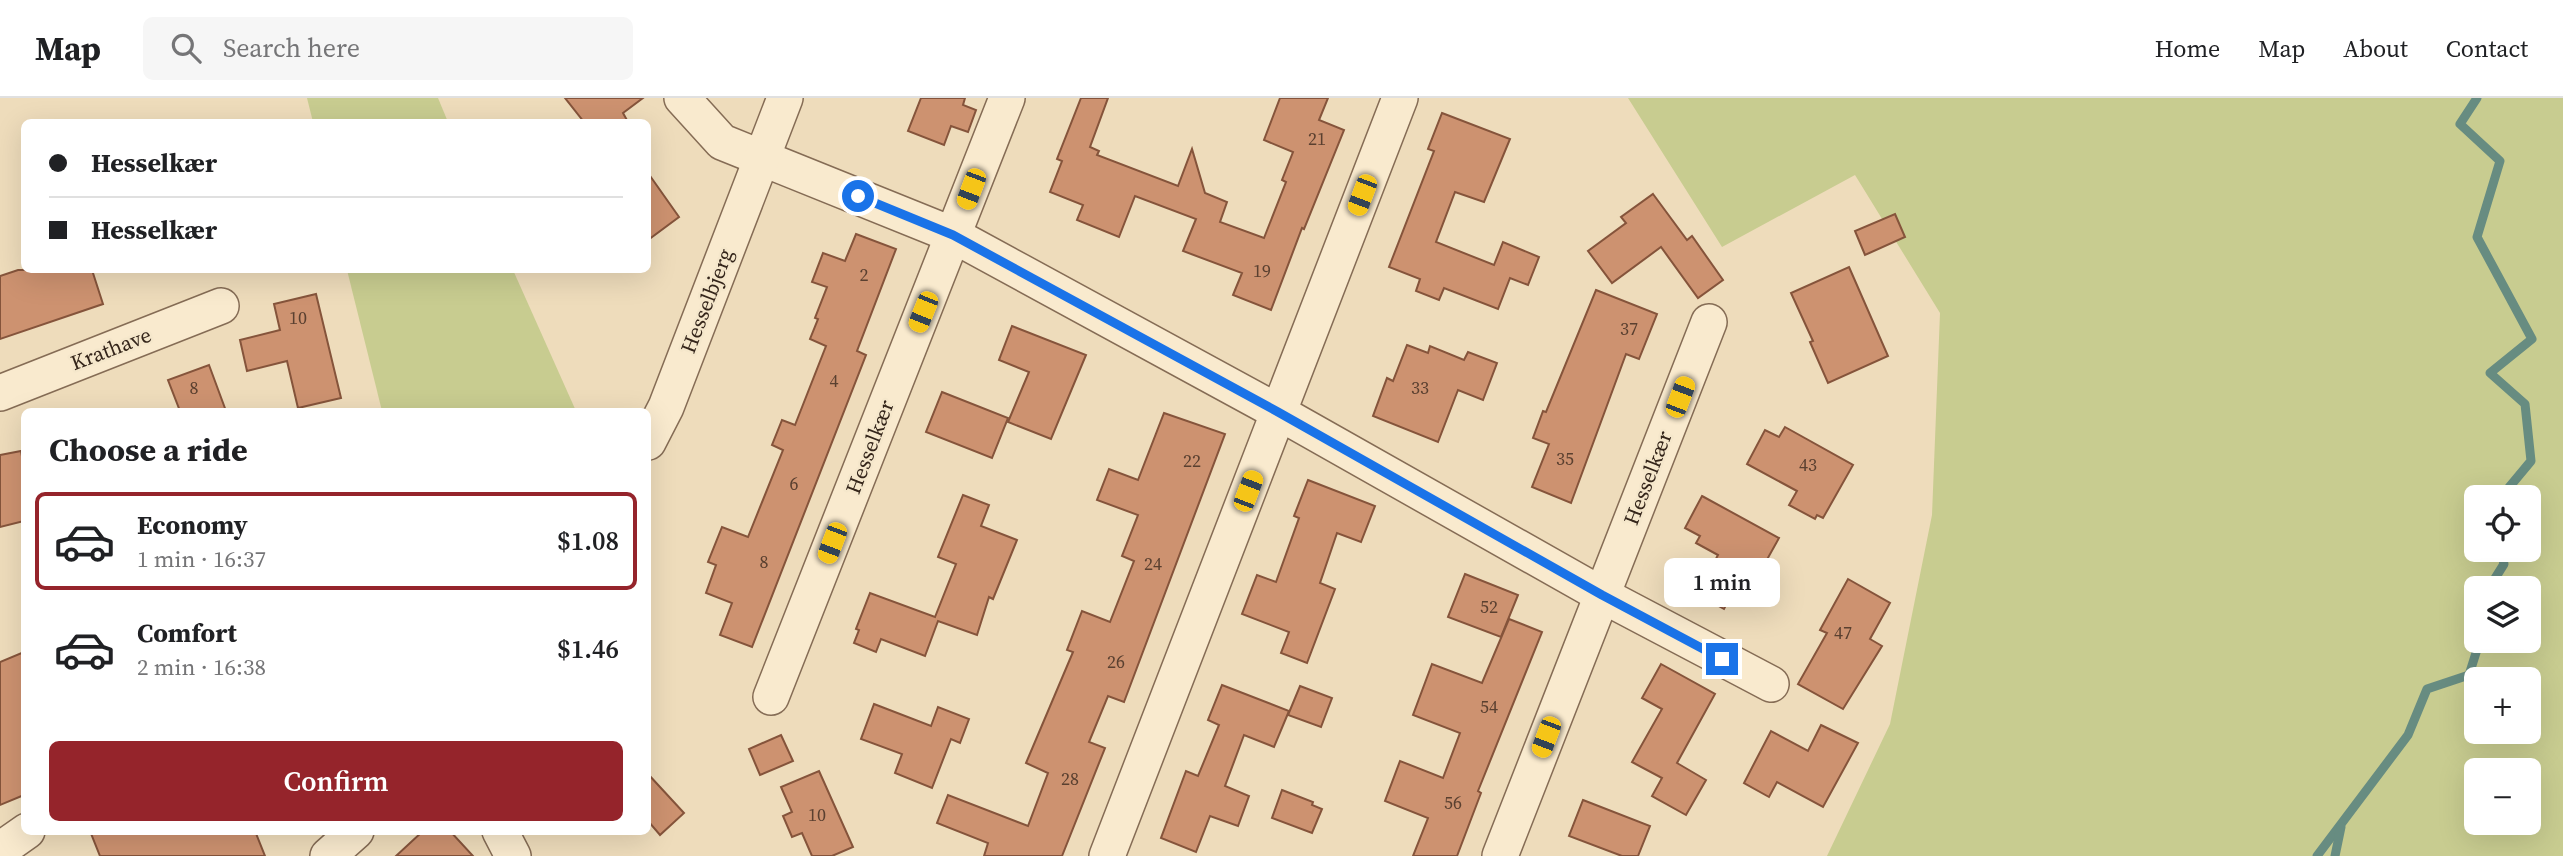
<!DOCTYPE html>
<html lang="en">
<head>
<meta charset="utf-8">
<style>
	:root { --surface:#fff; --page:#f6f6f6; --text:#202124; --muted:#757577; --line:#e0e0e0; --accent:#95242b }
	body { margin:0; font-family:"Source Serif 4",serif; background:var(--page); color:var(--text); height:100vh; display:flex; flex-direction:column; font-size:26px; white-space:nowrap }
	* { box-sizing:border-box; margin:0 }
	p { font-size:23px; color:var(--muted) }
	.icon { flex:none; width:38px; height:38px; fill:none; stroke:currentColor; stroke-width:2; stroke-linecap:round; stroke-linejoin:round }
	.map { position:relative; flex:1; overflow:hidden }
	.sheet { position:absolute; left:21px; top:310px; width:630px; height:427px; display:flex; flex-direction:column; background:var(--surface); border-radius:10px; box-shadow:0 7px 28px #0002 }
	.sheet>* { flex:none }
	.banner { position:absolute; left:21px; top:21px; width:630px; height:154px; border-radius:10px; box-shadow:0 7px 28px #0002; display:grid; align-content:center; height:154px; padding:0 28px; background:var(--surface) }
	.buttons { position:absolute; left:2464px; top:387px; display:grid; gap:14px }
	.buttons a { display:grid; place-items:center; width:77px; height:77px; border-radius:10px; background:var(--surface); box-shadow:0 7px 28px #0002; font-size:35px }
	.end { position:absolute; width:32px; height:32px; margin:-16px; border:9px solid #1a73e8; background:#fff; box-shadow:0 0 0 4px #fff }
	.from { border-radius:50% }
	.bubble { position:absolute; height:49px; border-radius:10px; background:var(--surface); box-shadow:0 7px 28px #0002; font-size:23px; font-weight:600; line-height:49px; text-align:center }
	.car { position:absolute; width:21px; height:42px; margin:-21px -10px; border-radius:9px; box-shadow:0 0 5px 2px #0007; background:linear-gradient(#f5c518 24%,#345 0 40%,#f5c518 0 76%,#345 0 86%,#f5c518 0) }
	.banner b { display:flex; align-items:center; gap:24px; height:66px; font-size:26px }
	.banner b+b { border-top:2px solid var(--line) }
	.banner i { width:18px; height:18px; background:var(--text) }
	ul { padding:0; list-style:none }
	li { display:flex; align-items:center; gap:21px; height:98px; margin:0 14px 10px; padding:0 14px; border:4px solid transparent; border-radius:10px }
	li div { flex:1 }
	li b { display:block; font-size:26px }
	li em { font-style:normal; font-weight:600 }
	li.on { border-color:var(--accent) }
	li>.icon { width:63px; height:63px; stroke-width:1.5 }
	h2 { padding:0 28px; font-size:32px; line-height:84px }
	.action { display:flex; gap:14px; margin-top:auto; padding:14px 28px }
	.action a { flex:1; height:80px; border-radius:10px; background:var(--accent); color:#fff; font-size:28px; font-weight:600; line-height:80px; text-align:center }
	header { display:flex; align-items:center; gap:42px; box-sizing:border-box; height:98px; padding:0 35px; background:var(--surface); border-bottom:2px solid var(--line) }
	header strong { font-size:33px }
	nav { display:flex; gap:38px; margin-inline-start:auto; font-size:24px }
	.search { width:490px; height:63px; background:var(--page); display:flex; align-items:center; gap:18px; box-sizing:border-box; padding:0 24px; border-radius:10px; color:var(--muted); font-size:26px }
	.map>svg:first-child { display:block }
</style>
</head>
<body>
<header>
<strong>Map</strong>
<div class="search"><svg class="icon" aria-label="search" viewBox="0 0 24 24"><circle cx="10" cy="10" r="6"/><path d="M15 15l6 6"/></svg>Search here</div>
<nav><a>Home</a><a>Map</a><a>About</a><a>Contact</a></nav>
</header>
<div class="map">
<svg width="2563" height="758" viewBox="0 0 2563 758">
	<rect width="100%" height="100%" fill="#eedcbb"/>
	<!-- green -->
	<g fill="#c8cc90" fill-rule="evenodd">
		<polygon points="307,0 438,0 448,24 313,24"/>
		<path d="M 1628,0 L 2563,0 L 2563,758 L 1827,758 L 1890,626 L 1932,417 L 1940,215 L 1855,77 L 1722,149 ZM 2476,399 L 2529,399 L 2529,452 L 2476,452 ZM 2476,490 L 2529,490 L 2529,542 L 2476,542 ZM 2476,581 L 2529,581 L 2529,634 L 2476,634 ZM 2476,672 L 2529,672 L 2529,724 L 2476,724 Z"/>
		<polygon points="347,172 513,172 576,313 382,313"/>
	</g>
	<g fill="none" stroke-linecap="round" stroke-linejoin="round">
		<!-- stream -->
		<g stroke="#678c81" stroke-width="9">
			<polyline points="2477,0 2460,26 2500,63 2477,139 2532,241 2490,275 2525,306 2531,363 2501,399"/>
			<polyline points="2489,490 2504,466 2501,452"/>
			<polyline points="2317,758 2408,637 2427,591 2469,577 2480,542"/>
			<polyline points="2335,758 2341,729"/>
		</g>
	</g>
	<!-- building -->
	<g fill="#cd9270" stroke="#85543b" stroke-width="2">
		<polygon points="565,0 643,0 623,15 628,24 584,24"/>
		<polygon points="921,0 965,0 963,7 976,12 968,34 951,28 944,47 908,33"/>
		<polygon points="1081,0 1108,0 1090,49 1099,53 1097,57 1178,88 1192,51 1205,95 1227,104 1220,124 1264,140 1286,84 1282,82 1293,54 1264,42 1280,0 1328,0 1319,22 1344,32 1304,131 1302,130 1271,212 1233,197 1242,175 1183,153 1196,121 1135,98 1119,139 1077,122 1083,107 1050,94 1062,63 1057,61"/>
		<polygon points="1442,15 1510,41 1484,104 1455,94 1436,144 1494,167 1503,144 1539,159 1528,187 1510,180 1498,211 1444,190 1439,202 1416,193 1420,181 1389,169 1434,53 1428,51"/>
		<polygon points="648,75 679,119 648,142"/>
		<polygon points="1653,96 1687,142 1692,138 1723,182 1698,200 1661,149 1612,185 1588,153 1626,125 1621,119"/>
		<polygon points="1895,116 1905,139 1865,157 1855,133"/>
		<polygon points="856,136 896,151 857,253 866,257 752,549 720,537 732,505 706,495 716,467 708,464 722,429 748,439 783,352 772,347 782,322 795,327 826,248 810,241 818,221 815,220 827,189 812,184 823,155 845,163"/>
		<polygon points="1849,169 1888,258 1828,285 1810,244 1813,243 1791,195"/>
		<polygon points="18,172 92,172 103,206 0,241 0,178"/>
		<polygon points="1596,192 1657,216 1639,261 1626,256 1571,405 1532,389 1549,346 1533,340 1543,313 1546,314"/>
		<polygon points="316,196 341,300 298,310 287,263 247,273 240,242 280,232 274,206"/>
		<polygon points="1012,228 1086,257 1051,341 1008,324 1029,274 999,262"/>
		<polygon points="1407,247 1428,255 1430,248 1464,262 1468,254 1497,265 1483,302 1458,292 1438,344 1373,318 1387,280 1393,283"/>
		<polygon points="209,267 226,313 180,313 168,282"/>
		<polygon points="942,294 1008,320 992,360 926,334"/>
		<polygon points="1164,315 1225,336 1124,604 1108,598 1089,644 1105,650 1062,758 984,758 988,745 937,725 948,697 1028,728 1048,675 1026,665 1073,554 1067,552 1082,513 1110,524 1134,463 1122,458 1138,417 1097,402 1109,371 1138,382"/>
		<polygon points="1785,329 1853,367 1823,420 1817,417 1815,421 1789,407 1797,393 1747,366 1765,332 1779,339"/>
		<polygon points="21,353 24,369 24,423 0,429 0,357"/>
		<polygon points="1308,382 1375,408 1361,444 1337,435 1320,485 1335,491 1307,565 1281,555 1289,534 1242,516 1257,477 1276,484 1299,420 1294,418"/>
		<polygon points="963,397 989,407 981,428 1017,442 993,501 989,499 977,537 938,523 925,558 881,541 876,554 854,545 859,532 856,531 870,495 935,519 956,466 938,459"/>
		<polygon points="1702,398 1779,440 1759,476 1756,477 1745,471 1724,511 1697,496 1718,457 1696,445 1700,438 1685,430"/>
		<polygon points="1465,476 1518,497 1501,539 1448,519"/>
		<polygon points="1848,481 1890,505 1870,541 1882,548 1843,611 1798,586 1827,535 1820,532"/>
		<polygon points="1509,521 1542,534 1478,693 1481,695 1457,758 1413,758 1428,720 1385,703 1400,663 1443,680 1460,635 1413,617 1432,566 1482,585"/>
		<polygon points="24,554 24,697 0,707 0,564"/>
		<polygon points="1661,566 1715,596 1677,665 1706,682 1686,717 1652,698 1662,680 1632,664 1662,611 1642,600"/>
		<polygon points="1222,587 1289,613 1274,649 1244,637 1225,688 1249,698 1238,728 1210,718 1196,754 1161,740 1186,673 1198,678 1219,627 1208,622"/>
		<polygon points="1300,588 1332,600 1321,629 1288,617"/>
		<polygon points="874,606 931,628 938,609 969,621 960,645 951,641 932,690 895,675 902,656 861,641"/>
		<polygon points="1821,627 1858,645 1823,709 1777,684 1769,699 1744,685 1771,633 1808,653"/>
		<polygon points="781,637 793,663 760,677 749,651"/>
		<polygon points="819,673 853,749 832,758 812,758 802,735 792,739 783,718 792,714 781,689"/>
		<polygon points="648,676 684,715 660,737 648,723"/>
		<polygon points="1282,692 1313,704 1312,707 1322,711 1312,735 1272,720"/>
		<polygon points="1583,702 1650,728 1638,758 1622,758 1569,738"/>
		<polygon points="90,733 255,733 265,758 100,758"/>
		<polygon points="423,733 450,733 473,758 396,758"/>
	</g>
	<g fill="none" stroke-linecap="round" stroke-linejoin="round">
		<defs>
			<g id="minor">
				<polyline points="682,0 722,44 953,137 1278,314 1602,497 1771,586"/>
				<polyline points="0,295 221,208"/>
				<polyline points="648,344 666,309 785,0"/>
				<polyline points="771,599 1007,0"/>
				<polyline points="500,733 513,758"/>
				<polyline points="0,752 27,733"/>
				<polyline points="328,758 356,733"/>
				<polyline points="1107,758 1400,0"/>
				<polyline points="1500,758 1709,224"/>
			</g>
		</defs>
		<!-- minor casing -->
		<use href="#minor" stroke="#856c55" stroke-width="38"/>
		<!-- minor -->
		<use href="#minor" stroke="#f9eace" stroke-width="35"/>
	</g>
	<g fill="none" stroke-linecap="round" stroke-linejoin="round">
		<!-- route -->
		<polyline stroke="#1a73e8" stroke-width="9" points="858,98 953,137 1278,314 1602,497 1722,561"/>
	</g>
	<g text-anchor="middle" stroke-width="5" stroke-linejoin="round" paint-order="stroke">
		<!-- number labels -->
		<g font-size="18" fill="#5a4030">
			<text x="1317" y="47">21</text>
			<text x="1262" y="179">19</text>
			<text x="864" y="183">2</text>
			<text x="298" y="226">10</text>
			<text x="1629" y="237">37</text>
			<text x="834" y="289">4</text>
			<text x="194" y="296">8</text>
			<text x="1420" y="296">33</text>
			<text x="1565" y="367">35</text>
			<text x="1192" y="369">22</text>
			<text x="1808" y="373">43</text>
			<text x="794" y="392">6</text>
			<text x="764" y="470">8</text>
			<text x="1153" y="472">24</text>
			<text x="1489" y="515">52</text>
			<text x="1843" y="541">47</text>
			<text x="1116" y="570">26</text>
			<text x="1489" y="615">54</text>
			<text x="1070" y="687">28</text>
			<text x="1453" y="711">56</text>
			<text x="817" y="723">10</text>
		</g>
		<!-- street labels -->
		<g font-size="21" fill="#34251a" stroke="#f5e7cb">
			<text transform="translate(707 203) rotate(-69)" y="7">Hesselbjerg</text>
			<text transform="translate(111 251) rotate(-21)" y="7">Krathave</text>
			<text transform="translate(870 349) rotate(-69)" y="7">Hesselkær</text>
			<text transform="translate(1648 380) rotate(-69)" y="7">Hesselkær</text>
		</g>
	</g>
</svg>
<div class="buttons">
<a><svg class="icon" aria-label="locate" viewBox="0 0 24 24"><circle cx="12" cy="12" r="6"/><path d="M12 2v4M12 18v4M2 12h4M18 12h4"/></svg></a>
<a><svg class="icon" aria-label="layers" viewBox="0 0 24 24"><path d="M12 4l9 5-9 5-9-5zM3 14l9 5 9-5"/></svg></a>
<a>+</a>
<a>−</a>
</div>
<i class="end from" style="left:858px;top:98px"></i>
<i class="end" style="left:1722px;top:561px"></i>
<div class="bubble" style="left:1664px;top:460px;width:116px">1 min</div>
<i class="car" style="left:971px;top:91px;rotate:201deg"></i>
<i class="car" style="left:1362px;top:97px;rotate:201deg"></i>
<i class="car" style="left:923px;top:214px;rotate:202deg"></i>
<i class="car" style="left:1680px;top:299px;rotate:21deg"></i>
<i class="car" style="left:1248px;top:393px;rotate:21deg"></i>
<i class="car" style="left:832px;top:445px;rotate:201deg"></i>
<i class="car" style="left:1546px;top:639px;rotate:201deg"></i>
<div class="banner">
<b><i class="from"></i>Hesselkær</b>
<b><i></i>Hesselkær</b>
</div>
<section class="sheet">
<h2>Choose a ride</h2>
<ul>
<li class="on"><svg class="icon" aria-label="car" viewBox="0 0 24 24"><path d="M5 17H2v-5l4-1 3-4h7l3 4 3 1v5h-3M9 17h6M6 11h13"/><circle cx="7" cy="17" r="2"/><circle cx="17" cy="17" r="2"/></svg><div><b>Economy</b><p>1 min · 16:37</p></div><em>$1.08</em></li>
<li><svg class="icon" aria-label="car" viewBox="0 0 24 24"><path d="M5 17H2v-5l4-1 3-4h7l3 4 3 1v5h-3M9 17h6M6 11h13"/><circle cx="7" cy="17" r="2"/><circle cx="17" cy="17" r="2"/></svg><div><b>Comfort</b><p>2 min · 16:38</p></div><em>$1.46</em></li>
</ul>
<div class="action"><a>Confirm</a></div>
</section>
</div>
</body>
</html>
